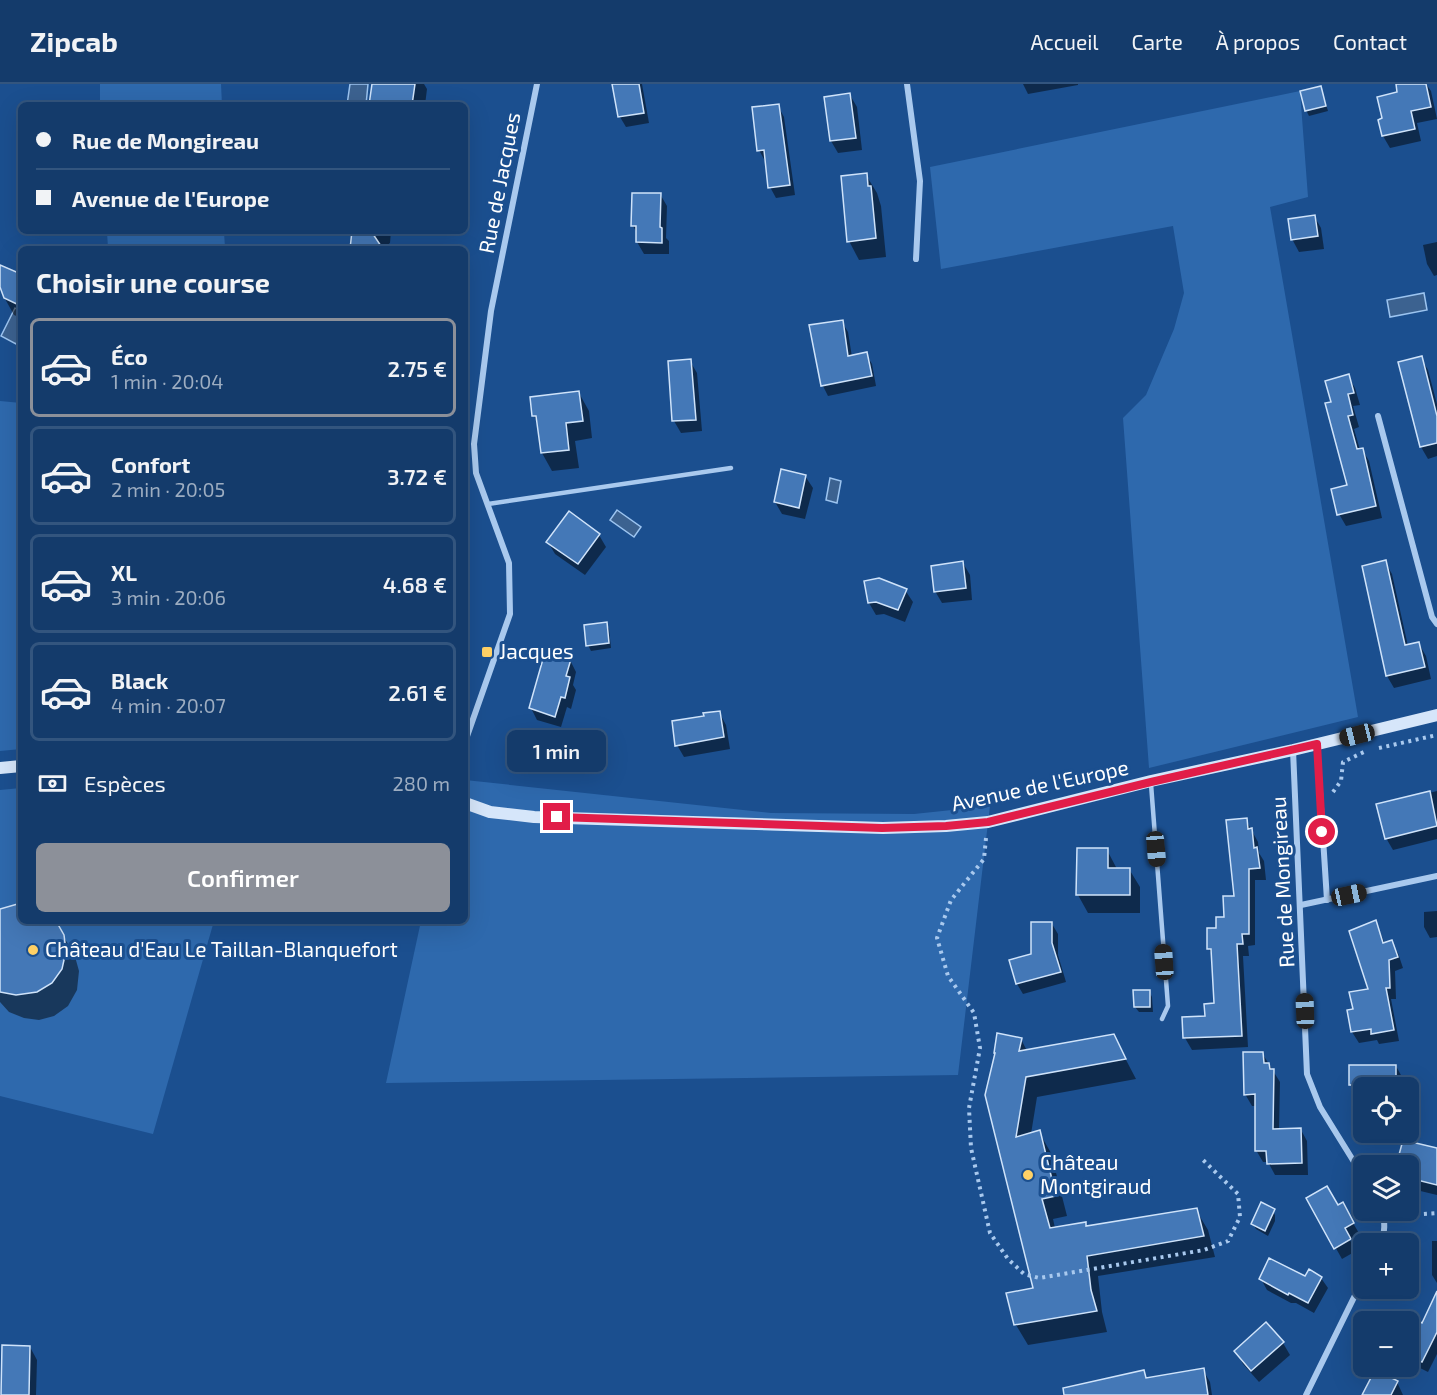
<!DOCTYPE html>
<html lang="fr">
<head>
<meta charset="utf-8">
<style>
	:root { --surface:#143b6b; --page:#214673; --text:#f1f3f6; --muted:#9dadc1; --line:#33557e; --accent:#8c9099 }
	body { margin:0; font-family:"Exo 2",sans-serif; background:var(--page); color:var(--text); height:100vh; display:flex; flex-direction:column; font-size:22px; white-space:nowrap }
	* { box-sizing:border-box; margin:0 }
	p { font-size:20px; color:var(--muted) }
	.icon { flex:none; width:33px; height:33px; fill:none; stroke:currentColor; stroke-width:2; stroke-linecap:round; stroke-linejoin:round }
	.map { position:relative; flex:1; overflow:hidden }
	.side { position:absolute; left:18px; top:162px; width:450px; height:678px; display:flex; flex-direction:column; background:var(--surface); border-radius:9px; box-shadow:0 6px 24px #0002,0 0 0 2px var(--line) }
	.side>* { flex:none }
	.banner { position:absolute; left:18px; top:18px; width:450px; height:132px; border-radius:9px; box-shadow:0 6px 24px #0002,0 0 0 2px var(--line); display:grid; align-content:center; height:132px; padding:0 18px; background:var(--surface) }
	.buttons { position:absolute; left:1353px; top:993px; display:grid; gap:12px }
	.buttons a { display:grid; place-items:center; width:66px; height:66px; border-radius:9px; background:var(--surface); box-shadow:0 6px 24px #0002,0 0 0 2px var(--line); font-size:30px }
	.end { position:absolute; width:27px; height:27px; margin:-14px; border:8px solid #e11d48; background:#fff; box-shadow:0 0 0 3px #fff }
	.from { border-radius:50% }
	.bubble { position:absolute; height:42px; border-radius:9px; background:var(--surface); box-shadow:0 6px 24px #0002,0 0 0 2px var(--line); font-size:20px; font-weight:600; line-height:42px; text-align:center }
	.car { position:absolute; width:18px; height:36px; margin:-18px -9px; border-radius:8px; box-shadow:0 0 4px 2px #0007; background:linear-gradient(#222 24%,#8ab4d8 0 40%,#222 0 76%,#8ab4d8 0 86%,#222 0) }
	.banner b { display:flex; align-items:center; gap:21px; height:57px; font-size:22px }
	.banner b+b { border-top:2px solid var(--line) }
	.banner i { width:15px; height:15px; background:var(--text) }
	ul { padding:0; list-style:none }
	li { display:flex; align-items:center; gap:18px; height:99px; margin:0 12px 9px; padding:0 6px; border:3px solid var(--line); border-radius:9px }
	li div { flex:1 }
	li b { display:block; font-size:22px }
	li em { font-style:normal; font-weight:600 }
	li.on { border-color:var(--accent) }
	li>.icon { width:54px; height:54px; stroke-width:1.5 }
	h2 { padding:0 18px; font-size:27px; line-height:72px }
	.pay { display:flex; align-items:center; gap:15px; height:66px; padding:0 18px; font-size:22px }
	.pay p { margin-inline-start:auto }
	.button { display:flex; gap:12px; margin-top:auto; padding:12px 18px }
	.button a { flex:1; height:69px; border-radius:9px; background:var(--accent); color:#fff; font-size:24px; font-weight:600; line-height:69px; text-align:center }
	header { display:flex; align-items:center; gap:36px; box-sizing:border-box; height:84px; padding:0 30px; background:var(--surface); border-bottom:2px solid var(--line) }
	header strong { font-size:28px }
	nav { display:flex; gap:33px; margin-inline-start:auto; font-size:21px }
	.map>svg:first-child { display:block }
</style>
</head>
<body>
<header>
<strong>Zipcab</strong>
<nav><a>Accueil</a><a>Carte</a><a>À propos</a><a>Contact</a></nav>
</header>
<div class="map">
<svg width="1437" height="1311" viewBox="0 0 1437 1311">
	<rect width="100%" height="100%" fill="#1b4f8f"/>
	<!-- green -->
	<g fill="#2e69ad">
		<polygon points="100,0 221,0 222,21 100,21"/>
		<polygon points="1300,7 1308,113 1270,123 1358,633 1149,684 1123,334 1146,311 1174,245 1184,209 1173,142 941,185 930,83"/>
		<polygon points="107,147 224,147 225,165 108,165"/>
		<polygon points="0,317 21,319 21,665 0,667"/>
		<polygon points="465,696 771,729 914,730 990,722 958,991 386,999 421,837 465,837"/>
		<polygon points="21,704 21,837 214,837 153,1050 0,1012 0,706"/>
	</g>
	<!-- water -->
	<g fill="#3c6290" stroke="#9cc4f0" stroke-width="1.5">
		<polygon points="350,0 368,0 366,21 347,21"/>
		<polygon points="1424,209 1427,226 1390,233 1387,216"/>
		<polygon points="15,224 21,228 21,249 16,260 1,252"/>
		<polygon points="830,394 841,397 837,419 826,416"/>
		<polygon points="617,426 641,443 634,453 610,436"/>
	</g>
	<!-- shadow -->
	<g fill="#0007">
		<polygon points="374,0 424,0 427,5 425,21 371,21"/>
		<polygon points="614,0 642,0 649,39 626,43 620,33"/>
		<polygon points="1023,0 1078,0 1078,1 1028,10"/>
		<polygon points="1402,0 1426,0 1431,7 1437,35 1417,39 1421,57 1390,64 1383,52 1384,35 1399,9"/>
		<polygon points="1321,4 1328,27 1309,32 1306,26"/>
		<polygon points="850,11 857,23 862,66 838,69 831,57"/>
		<polygon points="778,22 784,33 795,111 776,114 770,103 765,77 759,66"/>
		<polygon points="866,91 877,109 881,122 886,173 859,176 849,157"/>
		<polygon points="660,110 667,122 666,154 669,157 669,170 644,170 637,158 637,149 633,142"/>
		<polygon points="1314,132 1321,144 1324,165 1299,168 1292,155"/>
		<polygon points="354,147 391,147 390,159 382,165 352,165"/>
		<polygon points="1437,158 1437,191 1434,192 1427,180 1423,161"/>
		<polygon points="0,187 17,190 21,188 21,234 14,231 4,213 0,200"/>
		<polygon points="842,238 848,248 852,273 866,270 872,280 876,302 828,312 823,302 811,243"/>
		<polygon points="1421,274 1428,286 1437,320 1437,372 1428,375 1421,363"/>
		<polygon points="690,277 697,289 702,347 681,349 674,337 669,279"/>
		<polygon points="1348,292 1355,304 1360,321 1353,322 1359,343 1354,345 1360,366 1362,365 1369,377 1382,434 1346,442 1339,430 1349,402 1332,319"/>
		<polygon points="579,309 589,327 592,354 575,357 579,384 552,387 542,369 539,340 534,332"/>
		<polygon points="805,392 813,404 805,435 782,430 775,418"/>
		<polygon points="599,451 606,463 585,491 555,470 548,458"/>
		<polygon points="1385,478 1392,490 1408,562 1419,560 1426,572 1431,595 1394,604 1387,592 1364,483"/>
		<polygon points="963,479 970,491 972,516 942,519 935,507"/>
		<polygon points="905,506 913,518 905,538 884,530 876,531 869,519"/>
		<polygon points="606,540 609,545 611,564 591,567 588,561"/>
		<polygon points="570,576 576,588 573,601 576,606 571,625 567,623 561,643 537,636 531,624"/>
		<polygon points="719,628 726,641 730,665 684,673 677,661 705,634"/>
		<polygon points="1437,707 1437,755 1393,766 1386,754 1378,722"/>
		<polygon points="1246,736 1258,758 1259,769 1264,777 1266,796 1255,796 1255,861 1248,862 1249,872 1243,872 1248,963 1192,966 1185,954 1206,933 1216,921 1213,872 1209,865 1208,846 1218,845 1235,813"/>
		<polygon points="1107,766 1117,785 1129,785 1140,803 1140,829 1088,829 1078,811"/>
		<polygon points="21,822 21,837 53,837 74,869 79,887 77,906 68,922 54,932 39,936 24,934 9,928 0,918 0,826"/>
		<polygon points="1437,827 1437,853 1430,854 1424,843 1424,828"/>
		<polygon points="1376,838 1385,860 1391,858 1398,869 1403,884 1395,887 1396,915 1391,915 1399,957 1379,960 1377,956 1359,959 1352,948 1354,926 1370,906"/>
		<polygon points="1052,840 1058,850 1058,871 1066,898 1023,910 1017,900 1011,877 1032,871"/>
		<polygon points="1149,907 1152,913 1153,928 1139,928 1135,923"/>
		<polygon points="1113,951 1136,995 1037,1013 1031,1050 1039,1048 1051,1069 1067,1132 1053,1135 1055,1144 1085,1140 1087,1143 1196,1126 1208,1146 1215,1173 1098,1192 1102,1228 1107,1248 1028,1261 1016,1241 1035,1205 986,1011 1021,955 1027,967"/>
		<polygon points="1262,969 1280,998 1279,1046 1301,1046 1307,1057 1308,1091 1275,1091 1268,1078 1263,1078 1256,1066 1256,1022 1252,1022 1245,1010"/>
		<polygon points="1396,982 1402,993 1401,1004 1364,1004 1364,1029 1360,1029 1354,1019 1355,1008 1351,1001"/>
		<polygon points="1437,1065 1437,1111 1408,1104 1408,1082"/>
		<polygon points="1308,1115 1338,1123 1342,1120 1360,1151 1350,1156 1356,1167 1342,1175"/>
		<polygon points="1272,1125 1275,1131 1275,1137 1268,1152 1256,1145 1253,1140"/>
		<polygon points="1432,1157 1437,1157 1437,1199 1432,1191"/>
		<polygon points="1321,1194 1328,1204 1314,1229 1296,1219 1291,1219 1267,1206 1261,1195"/>
		<polygon points="1402,1230 1423,1241 1437,1237 1437,1270 1428,1288 1412,1280 1408,1275 1408,1238 1398,1238"/>
		<polygon points="1283,1259 1290,1271 1259,1298 1243,1280 1236,1267"/>
		<polygon points="30,1263 37,1276 36,1311 2,1311"/>
		<polygon points="1203,1286 1210,1298 1212,1311 1086,1311 1143,1288 1147,1295"/>
		<polygon points="1397,1298 1403,1311 1364,1311"/>
	</g>
	<!-- building -->
	<g fill="#4478b7" stroke="#cfe3fa" stroke-width="1.5">
		<polygon points="372,0 415,0 412,21 369,21"/>
		<polygon points="612,0 639,0 644,29 618,33"/>
		<polygon points="1396,0 1426,0 1431,23 1411,27 1415,45 1382,52 1378,36 1382,34 1377,13 1397,8"/>
		<polygon points="1321,2 1326,22 1305,27 1300,7"/>
		<polygon points="850,9 856,54 830,57 824,13"/>
		<polygon points="779,20 790,101 768,104 764,66 757,67 752,23"/>
		<polygon points="867,89 868,102 871,102 876,154 847,158 841,92"/>
		<polygon points="632,109 661,109 660,143 662,144 662,159 636,158 636,142 631,142"/>
		<polygon points="1315,131 1318,152 1291,156 1288,135"/>
		<polygon points="352,147 371,147 383,165 350,165"/>
		<polygon points="0,181 21,190 21,222 4,214 0,203"/>
		<polygon points="843,236 848,272 867,268 872,292 821,302 809,241"/>
		<polygon points="1422,272 1437,332 1437,359 1420,363 1398,278"/>
		<polygon points="691,275 696,336 672,337 668,277"/>
		<polygon points="1349,290 1354,309 1348,310 1353,331 1348,332 1357,365 1363,364 1376,422 1337,431 1331,405 1347,401 1325,319 1331,318 1325,297"/>
		<polygon points="579,307 583,337 566,339 569,366 541,369 536,332 532,332 530,313"/>
		<polygon points="781,385 806,391 799,424 774,418"/>
		<polygon points="569,427 600,450 578,480 546,458"/>
		<polygon points="1386,476 1405,561 1419,558 1425,583 1386,592 1362,482"/>
		<polygon points="963,477 966,504 934,508 931,482"/>
		<polygon points="879,494 907,505 898,526 876,518 868,519 864,497"/>
		<polygon points="607,538 609,559 586,562 584,541"/>
		<polygon points="545,568 571,575 566,592 570,593 565,614 561,613 555,633 529,624"/>
		<polygon points="720,627 724,653 675,662 672,637 704,632 703,629"/>
		<polygon points="1430,707 1437,742 1385,755 1376,720"/>
		<polygon points="1247,734 1248,745 1252,744 1254,764 1257,763 1260,784 1249,785 1249,850 1242,850 1243,860 1237,860 1242,952 1183,954 1182,933 1205,932 1204,920 1214,919 1211,865 1207,865 1207,844 1216,844 1216,833 1224,833 1223,812 1234,812 1226,736"/>
		<polygon points="1077,764 1108,764 1108,784 1130,784 1130,811 1076,811"/>
		<polygon points="21,819 21,837 56,837 64,851 66,867 62,885 52,899 37,908 16,911 0,908 0,825"/>
		<polygon points="1376,836 1383,859 1392,856 1398,873 1389,876 1390,904 1386,904 1394,946 1371,950 1371,945 1351,948 1347,926 1353,925 1349,908 1368,905 1349,847"/>
		<polygon points="1031,838 1052,838 1052,859 1061,888 1016,900 1009,876 1031,870"/>
		<polygon points="1133,906 1150,906 1150,923 1134,923"/>
		<polygon points="997,949 1022,954 1019,967 1114,950 1126,975 1026,993 1016,1053 1040,1046 1056,1112 1042,1115 1050,1144 1086,1138 1086,1142 1197,1124 1204,1152 1087,1172 1091,1206 1097,1227 1014,1241 1006,1209 1033,1204 985,1011 995,969 994,969"/>
		<polygon points="1243,968 1263,968 1264,979 1269,979 1270,985 1274,985 1273,1045 1301,1044 1302,1079 1267,1080 1266,1067 1255,1067 1255,1010 1244,1011"/>
		<polygon points="1349,981 1396,981 1396,1004 1354,1004 1354,1001 1349,1001"/>
		<polygon points="1403,1056 1437,1064 1437,1101 1409,1094 1412,1082 1396,1082"/>
		<polygon points="1327,1102 1338,1121 1343,1118 1354,1139 1345,1144 1351,1155 1334,1165 1306,1114"/>
		<polygon points="1261,1118 1275,1125 1265,1147 1251,1140"/>
		<polygon points="1269,1174 1305,1192 1309,1185 1322,1193 1308,1219 1289,1209 1288,1211 1259,1195"/>
		<polygon points="1437,1207 1437,1248 1422,1278 1408,1272 1408,1231 1422,1239"/>
		<polygon points="1266,1238 1284,1258 1251,1287 1234,1267"/>
		<polygon points="2,1261 30,1262 29,1311 1,1311"/>
		<polygon points="1204,1284 1208,1311 1064,1311 1063,1304 1144,1286 1146,1294"/>
		<polygon points="1375,1286 1398,1297 1391,1311 1362,1311"/>
	</g>
	<g fill="none" stroke-linecap="round" stroke-linejoin="round">
		<!-- path -->
		<g stroke="#a9c9ee" stroke-width="4" stroke-dasharray="3 4.5" stroke-linecap="butt">
			<polyline points="1379,664 1437,651"/>
			<polyline points="1333,708 1341,697 1343,678 1366,667"/>
			<polyline points="986,754 984,775 951,816 937,854 948,892 974,929 980,964 969,1024 971,1064 990,1149 1008,1175 1024,1190 1039,1194 1204,1166 1228,1157 1240,1133 1238,1110 1202,1075"/>
			<polyline points="1394,1132 1437,1129"/>
		</g>
		<!-- lane -->
		<g stroke="#a9c9ee" stroke-width="4.5">
			<polyline points="488,420 731,384"/>
			<polyline points="1151,700 1168,922 1162,935"/>
		</g>
		<!-- street -->
		<g stroke="#a9c9ee" stroke-width="6">
			<polyline points="907,0 920,97 916,175"/>
			<polyline points="1378,332 1432,533 1437,540"/>
			<polyline points="465,658 510,530 509,479 476,389 474,360 491,227 537,0"/>
			<polyline points="1317,661 1327,816"/>
			<polyline points="1293,666 1307,990 1320,1023 1364,1094"/>
			<polyline points="1301,821 1437,792"/>
			<path d="M 1380,1160 C 1385,1150 1386,1136 1381,1126"/>
			<polyline points="1306,1311 1364,1193"/>
		</g>
		<!-- secondary -->
		<g stroke="#d6e6fa" stroke-width="12">
			<polyline points="0,684 21,682"/>
			<polyline points="465,719 490,728 534,733 883,744 946,742 988,738 1151,697 1293,666 1437,631"/>
		</g>
	</g>
	<g fill="none" stroke-linecap="round" stroke-linejoin="round">
		<!-- route -->
		<polyline stroke="#e11d48" stroke-width="8" points="557,733 882,744 946,742 988,738 1151,698 1317,660 1322,748"/>
	</g>
	<!-- markers -->
	<g fill="#ffd166" stroke="#1b4f8f" stroke-width="2">
		<rect x="481" y="562" width="12" height="12" rx="3"/>
		<circle cx="33" cy="866" r="6"/>
		<circle cx="1028" cy="1091" r="6"/>
	</g>
	<g text-anchor="middle" stroke-width="6" stroke-linejoin="round" paint-order="stroke">
		<!-- street labels -->
		<g font-size="21" fill="#fff" stroke="#1b4f8f">
			<text transform="translate(500 99) rotate(-79)" y="7">Rue de Jacques</text>
			<text transform="translate(1040 702) rotate(-12)" y="7">Avenue de l'Europe</text>
			<text transform="translate(1283 798) rotate(-93)" y="7">Rue de Mongireau</text>
		</g>
		<!-- poi labels -->
		<g font-size="21" fill="#fff" stroke="#1b4f8f" text-anchor="start">
			<text x="499" y="575">Jacques</text>
			<text x="45" y="873">Château d'Eau Le Taillan-Blanquefort</text>
			<text x="1040" y="1086">Château<tspan x="1040" dy="24">Montgiraud</tspan></text>
		</g>
	</g>
</svg>
<div class="buttons">
<a><svg class="icon" aria-label="locate" viewBox="0 0 24 24"><circle cx="12" cy="12" r="6"/><path d="M12 2v4M12 18v4M2 12h4M18 12h4"/></svg></a>
<a><svg class="icon" aria-label="layers" viewBox="0 0 24 24"><path d="M12 4l9 5-9 5-9-5zM3 14l9 5 9-5"/></svg></a>
<a>+</a>
<a>−</a>
</div>
<i class="end from" style="left:1322px;top:748px"></i>
<i class="end" style="left:557px;top:733px"></i>
<div class="bubble" style="left:507px;top:646px;width:99px">1 min</div>
<i class="car" style="left:1357px;top:651px;rotate:256deg"></i>
<i class="car" style="left:1156px;top:765px;rotate:175deg"></i>
<i class="car" style="left:1349px;top:811px;rotate:78deg"></i>
<i class="car" style="left:1164px;top:878px;rotate:356deg"></i>
<i class="car" style="left:1305px;top:927px;rotate:358deg"></i>
<div class="banner">
<b><i class="from"></i>Rue de Mongireau</b>
<b><i></i>Avenue de l'Europe</b>
</div>
<section class="side">
<h2>Choisir une course</h2>
<ul>
<li class="on"><svg class="icon" aria-label="car" viewBox="0 0 24 24"><path d="M5 17H2v-5l4-1 3-4h7l3 4 3 1v5h-3M9 17h6M6 11h13"/><circle cx="7" cy="17" r="2"/><circle cx="17" cy="17" r="2"/></svg><div><b>Éco</b><p>1 min · 20:04</p></div><em>2.75 €</em></li>
<li><svg class="icon" aria-label="car" viewBox="0 0 24 24"><path d="M5 17H2v-5l4-1 3-4h7l3 4 3 1v5h-3M9 17h6M6 11h13"/><circle cx="7" cy="17" r="2"/><circle cx="17" cy="17" r="2"/></svg><div><b>Confort</b><p>2 min · 20:05</p></div><em>3.72 €</em></li>
<li><svg class="icon" aria-label="car" viewBox="0 0 24 24"><path d="M5 17H2v-5l4-1 3-4h7l3 4 3 1v5h-3M9 17h6M6 11h13"/><circle cx="7" cy="17" r="2"/><circle cx="17" cy="17" r="2"/></svg><div><b>XL</b><p>3 min · 20:06</p></div><em>4.68 €</em></li>
<li><svg class="icon" aria-label="car" viewBox="0 0 24 24"><path d="M5 17H2v-5l4-1 3-4h7l3 4 3 1v5h-3M9 17h6M6 11h13"/><circle cx="7" cy="17" r="2"/><circle cx="17" cy="17" r="2"/></svg><div><b>Black</b><p>4 min · 20:07</p></div><em>2.61 €</em></li>
</ul>
<div class="pay"><svg class="icon" aria-label="cash" viewBox="0 0 24 24"><path d="M3 7h18v10H3z"/><circle cx="12" cy="12" r="2"/></svg>Espèces<p>280 m</p></div>
<div class="button"><a>Confirmer</a></div>
</section>
</div>
</body>
</html>
